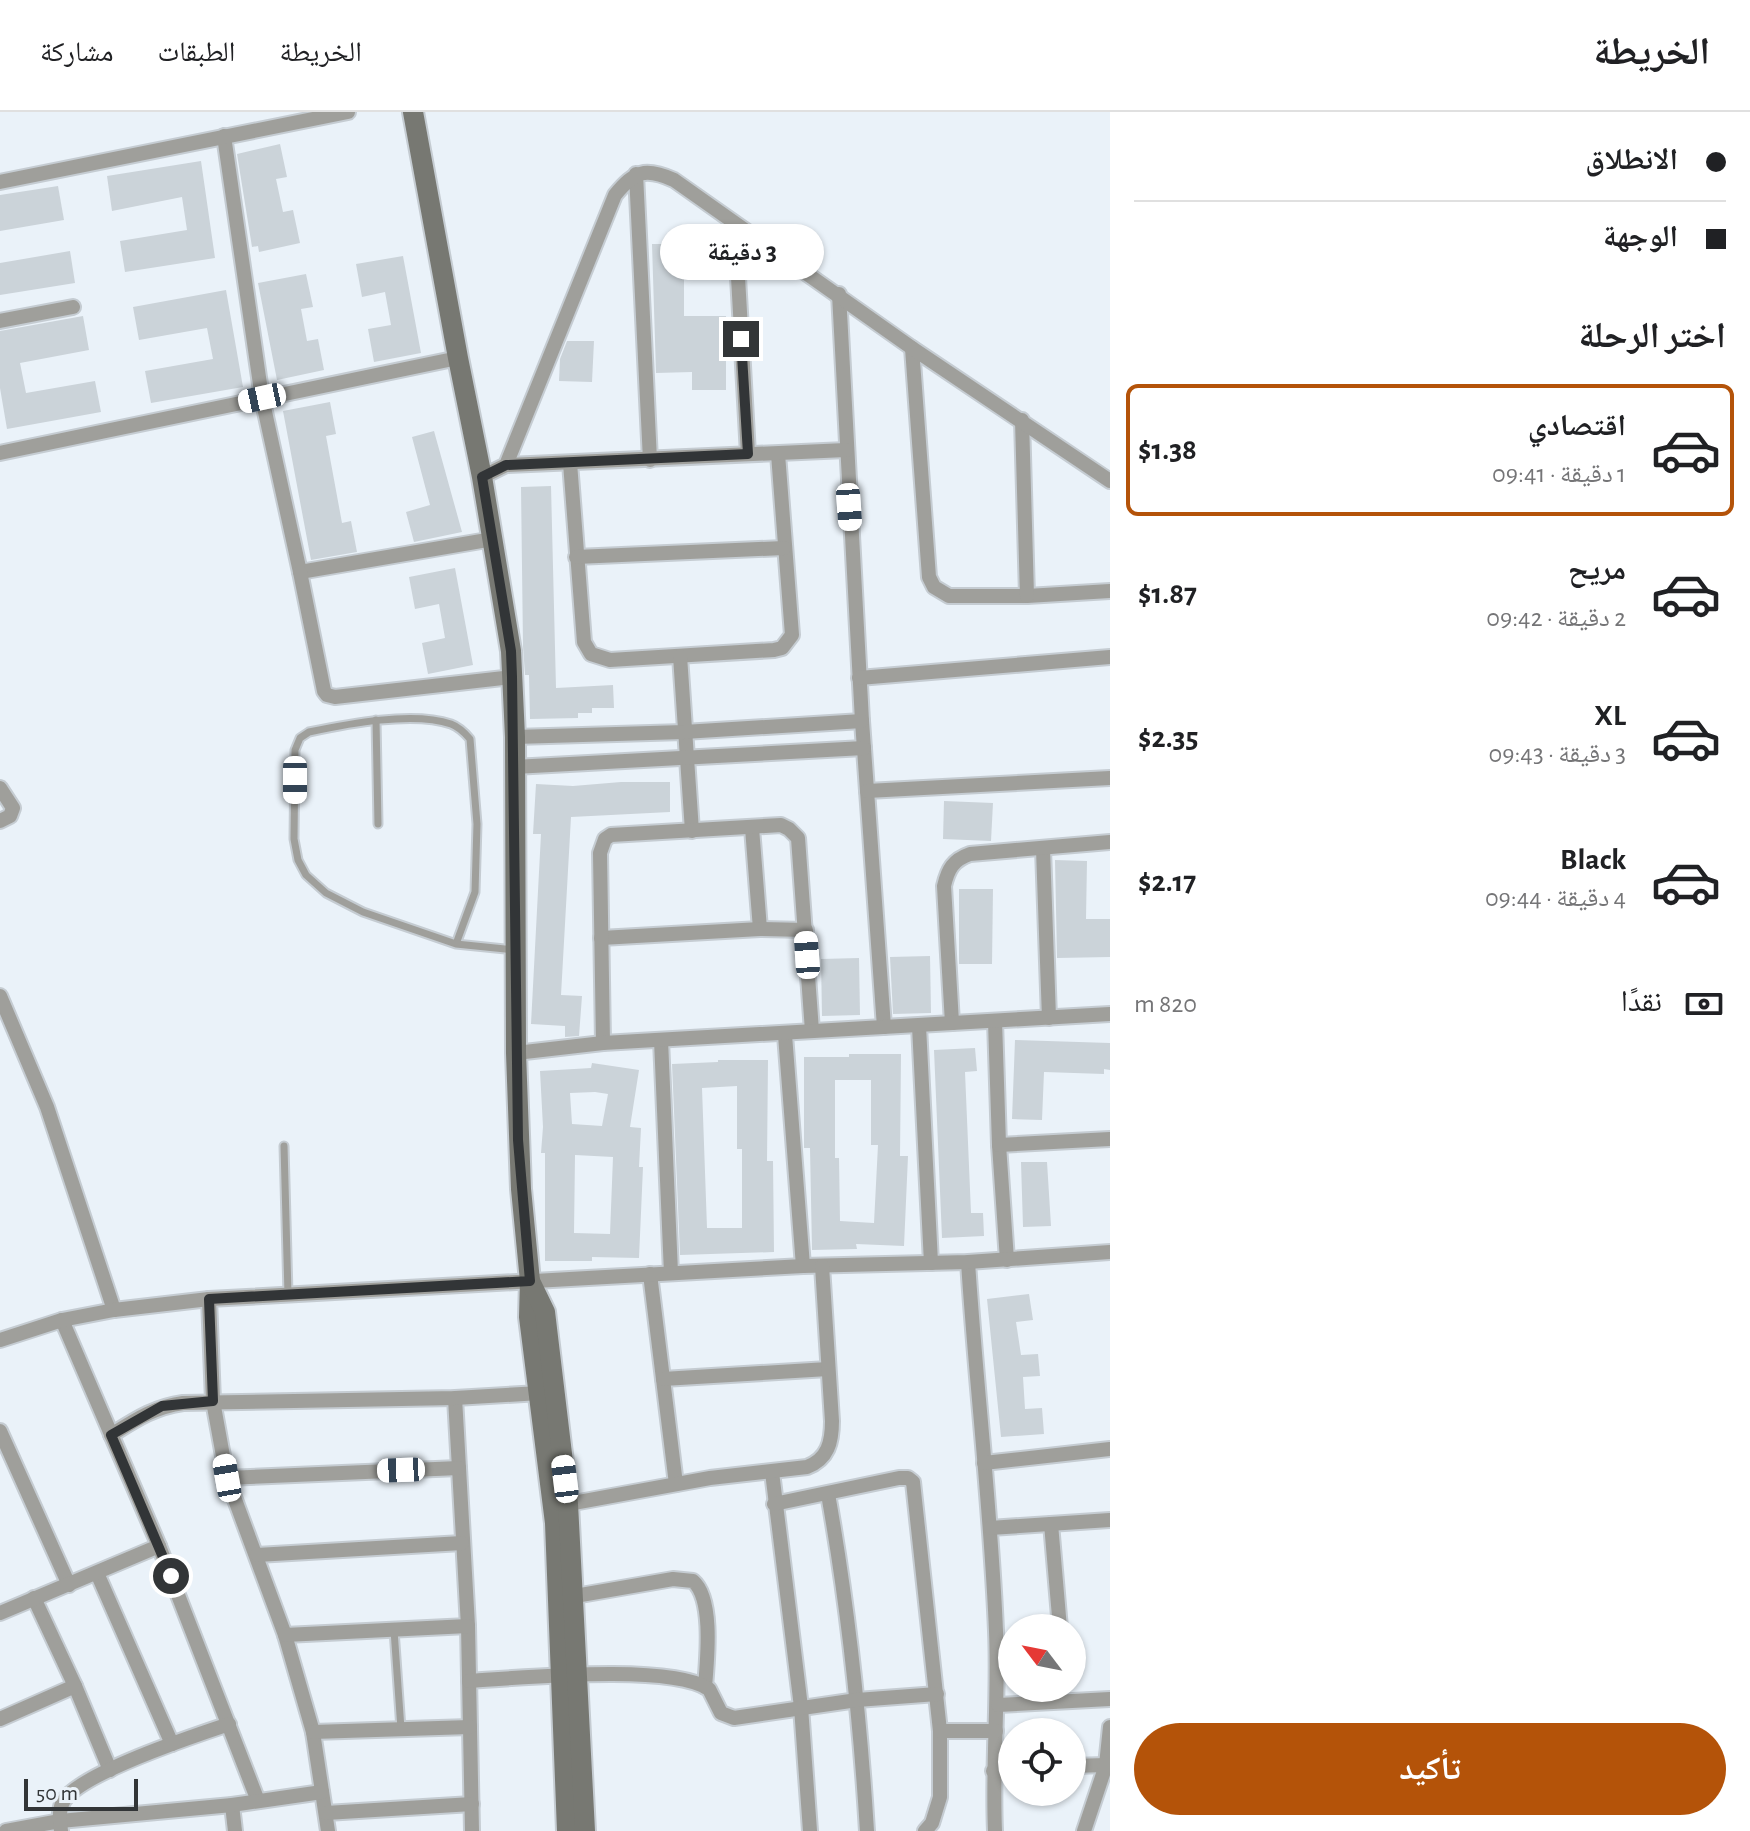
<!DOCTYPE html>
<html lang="ar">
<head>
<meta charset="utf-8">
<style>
	:root { --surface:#fff; --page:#f6f6f6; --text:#202124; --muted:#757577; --line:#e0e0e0; --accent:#b45309 }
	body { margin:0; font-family:"Alegreya Sans","Noto Naskh Arabic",sans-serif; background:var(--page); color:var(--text); direction:rtl; height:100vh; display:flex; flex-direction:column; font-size:30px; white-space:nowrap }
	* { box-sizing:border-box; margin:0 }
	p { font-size:26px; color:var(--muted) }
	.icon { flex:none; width:44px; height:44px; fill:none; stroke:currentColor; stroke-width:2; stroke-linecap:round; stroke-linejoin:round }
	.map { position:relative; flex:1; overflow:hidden; direction:ltr }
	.details { display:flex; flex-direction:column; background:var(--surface); width:640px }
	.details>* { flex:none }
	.top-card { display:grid; align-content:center; height:176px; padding:0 24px; background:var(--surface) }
	.needle { width:52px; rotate:302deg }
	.fabs { position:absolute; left:998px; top:1502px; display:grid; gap:16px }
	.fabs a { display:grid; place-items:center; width:88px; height:88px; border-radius:50%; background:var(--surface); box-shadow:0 2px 6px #0004; font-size:40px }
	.scale { position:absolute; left:24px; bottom:20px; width:114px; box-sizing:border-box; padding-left:8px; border:4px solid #323537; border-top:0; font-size:22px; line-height:28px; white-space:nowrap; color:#323537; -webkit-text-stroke:6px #eaf2f9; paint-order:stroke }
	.end { position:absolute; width:36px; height:36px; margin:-18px; border:10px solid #323537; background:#fff; box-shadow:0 0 0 4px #fff }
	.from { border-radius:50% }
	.bubble { position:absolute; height:56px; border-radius:28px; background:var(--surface); box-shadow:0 2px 6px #0004; font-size:26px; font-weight:700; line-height:56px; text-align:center; direction:rtl }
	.car { position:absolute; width:24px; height:48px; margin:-24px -12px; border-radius:10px; box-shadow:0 0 6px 2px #0007; background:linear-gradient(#fff 24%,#345 0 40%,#fff 0 76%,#345 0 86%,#fff 0) }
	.top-card b { display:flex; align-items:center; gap:28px; height:76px; font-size:30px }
	.top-card b+b { border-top:2px solid var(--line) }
	.top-card i { width:20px; height:20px; background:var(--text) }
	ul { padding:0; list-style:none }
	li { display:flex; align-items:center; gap:24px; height:132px; margin:0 16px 12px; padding:0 8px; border:4px solid transparent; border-radius:12px }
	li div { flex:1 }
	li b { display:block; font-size:30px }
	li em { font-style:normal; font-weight:700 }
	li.on { border-color:var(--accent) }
	li>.icon { width:72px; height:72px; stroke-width:1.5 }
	h2 { padding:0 24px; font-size:36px; line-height:96px }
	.pay { display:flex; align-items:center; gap:20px; height:88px; padding:0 24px; font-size:30px }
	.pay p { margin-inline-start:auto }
	.button { display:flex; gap:16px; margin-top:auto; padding:16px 24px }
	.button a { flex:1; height:92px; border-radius:48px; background:var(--accent); color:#fff; font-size:32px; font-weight:700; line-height:92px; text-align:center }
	header { display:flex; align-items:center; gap:48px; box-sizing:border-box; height:112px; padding:0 40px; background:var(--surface); border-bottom:2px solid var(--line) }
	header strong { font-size:38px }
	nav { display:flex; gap:44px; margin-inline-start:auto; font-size:28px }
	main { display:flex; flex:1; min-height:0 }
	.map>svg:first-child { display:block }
</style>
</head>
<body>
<header>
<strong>الخريطة</strong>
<nav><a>الخريطة</a><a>الطبقات</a><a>مشاركة</a></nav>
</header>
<main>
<section class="details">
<div class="top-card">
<b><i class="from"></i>الانطلاق</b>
<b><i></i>الوجهة</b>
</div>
<h2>اختر الرحلة</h2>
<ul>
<li class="on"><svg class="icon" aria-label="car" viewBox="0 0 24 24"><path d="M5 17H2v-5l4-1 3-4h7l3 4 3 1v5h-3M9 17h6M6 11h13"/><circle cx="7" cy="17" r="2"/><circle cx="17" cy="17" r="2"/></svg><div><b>اقتصادي</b><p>1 دقيقة · 09:41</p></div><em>$1.38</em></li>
<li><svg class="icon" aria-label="car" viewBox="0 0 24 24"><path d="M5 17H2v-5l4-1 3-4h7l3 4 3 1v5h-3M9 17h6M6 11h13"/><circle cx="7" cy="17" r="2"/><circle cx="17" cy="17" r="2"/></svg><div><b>مريح</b><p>2 دقيقة · 09:42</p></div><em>$1.87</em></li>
<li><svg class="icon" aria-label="car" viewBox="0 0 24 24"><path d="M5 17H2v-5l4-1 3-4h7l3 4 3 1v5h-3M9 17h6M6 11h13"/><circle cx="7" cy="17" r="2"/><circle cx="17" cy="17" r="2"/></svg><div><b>XL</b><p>3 دقيقة · 09:43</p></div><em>$2.35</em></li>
<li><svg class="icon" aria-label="car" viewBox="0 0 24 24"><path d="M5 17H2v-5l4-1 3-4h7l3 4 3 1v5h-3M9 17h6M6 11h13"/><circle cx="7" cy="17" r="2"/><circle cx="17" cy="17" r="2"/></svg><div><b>Black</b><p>4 دقيقة · 09:44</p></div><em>$2.17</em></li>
</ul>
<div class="pay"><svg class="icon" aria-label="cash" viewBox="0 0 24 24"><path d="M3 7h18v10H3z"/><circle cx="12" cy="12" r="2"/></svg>نقدًا<p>820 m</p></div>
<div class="button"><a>تأكيد</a></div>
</section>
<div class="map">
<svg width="1110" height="1719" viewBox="0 0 1110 1719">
	<rect width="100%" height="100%" fill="#eaf2f9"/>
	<!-- building -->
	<g fill="#cbd3d9" fill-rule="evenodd">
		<polygon points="280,32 287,65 276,67 283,100 293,98 300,131 259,140 258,134 252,135 237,42"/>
		<polygon points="201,49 215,146 125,160 120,129 187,118 182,85 112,99 107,64"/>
		<polygon points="58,74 64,108 0,119 0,83"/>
		<polygon points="652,132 684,132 684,204 726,204 726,278 692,278 692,260 656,261"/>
		<polygon points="70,139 75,171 0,183 0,151"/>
		<polygon points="403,144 421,241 374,250 368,217 391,213 385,180 362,185 356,152"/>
		<polygon points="306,162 313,195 301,197 307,229 318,227 324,258 277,268 258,171"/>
		<polygon points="226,178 243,275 151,291 145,259 213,247 207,216 139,228 133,195"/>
		<polygon points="83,204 89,238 20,251 26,281 95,269 101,300 7,317 0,276 0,219"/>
		<polygon points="567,229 594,229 592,270 559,269 560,247"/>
		<polygon points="330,290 336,322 326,324 342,411 351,409 357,440 311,448 283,299"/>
		<polygon points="434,319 462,420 414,430 406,400 430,393 412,325"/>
		<polygon points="551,374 556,576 613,573 614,596 592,596 592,601 578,601 578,606 530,607 529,563 525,563 523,534 521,375"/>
		<polygon points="455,456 473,553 428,562 422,531 445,526 439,492 415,497 409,465"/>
		<polygon points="621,670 670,670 670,700 571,705 561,883 582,884 579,924 565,925 565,914 531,912 541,722 533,722 536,672 573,674"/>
		<polygon points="944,689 993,691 991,729 943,727"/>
		<polygon points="1055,748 1087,749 1086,807 1110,807 1110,845 1057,846"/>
		<polygon points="959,777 993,777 992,852 959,852"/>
		<polygon points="930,844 931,901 893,902 890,845"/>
		<polygon points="859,846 860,903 822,904 821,847"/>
		<polygon points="1015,928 1110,931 1110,958 1104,957 1104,962 1044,960 1042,1008 1012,1007"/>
		<polygon points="975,936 977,959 965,960 971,1101 983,1101 984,1124 942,1126 934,938"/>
		<path d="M 849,942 L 901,942 L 900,1044 L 908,1044 L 904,1134 L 856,1132 L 857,1137 L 812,1138 L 810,1036 L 804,1036 L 804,945 L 849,945 ZM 835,968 L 871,968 L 871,1033 L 878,1033 L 874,1111 L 840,1109 L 839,1046 L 835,1046 Z"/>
		<path d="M 718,948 L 768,948 L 767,1049 L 773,1049 L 774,1140 L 680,1143 L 672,952 L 718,950 ZM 737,974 L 737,1037 L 742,1037 L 742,1116 L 707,1116 L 702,976 Z"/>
		<path d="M 592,951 L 639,958 L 630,1015 L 641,1016 L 639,1055 L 643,1055 L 639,1146 L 592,1145 L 592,1149 L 545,1149 L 545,1041 L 541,1041 L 543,1015 L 540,959 L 591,956 ZM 595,980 L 608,982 L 602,1014 L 572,1012 L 570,981 ZM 575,1043 L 613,1045 L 610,1122 L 574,1121 Z"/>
		<polygon points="1021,1050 1047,1050 1051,1114 1023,1115"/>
		<polygon points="1029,1182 1033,1208 1016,1210 1021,1243 1038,1242 1040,1264 1023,1265 1025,1297 1042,1296 1044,1322 1001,1325 987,1187"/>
	</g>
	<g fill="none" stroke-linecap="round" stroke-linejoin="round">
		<defs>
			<g id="lane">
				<polyline points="376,608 378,712"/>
				<path d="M 456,832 L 475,780 L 477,712 L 470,627 C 465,621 459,615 451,612 C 413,599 347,612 309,620 L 300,626 L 295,638 L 294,727 L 298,748 L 306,763 L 326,781 L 363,800 L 456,832 L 514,838"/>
				<polyline points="284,1034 288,1182"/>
				<polyline points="394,1518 401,1617"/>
			</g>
			<g id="street">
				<polyline points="224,24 262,286 300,460 493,427"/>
				<polyline points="636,62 650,348"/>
				<polyline points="0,70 348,0"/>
				<polyline points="735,112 748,342"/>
				<polyline points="839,182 862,609 884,915"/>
				<polyline points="0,209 73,195"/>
				<polyline points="912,236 929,465 934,475 949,484 1027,484 1110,479"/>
				<polyline points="1022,308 1027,484"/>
				<polyline points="0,341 458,246"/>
				<polyline points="570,351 584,530 591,542 610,548 774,538 782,536 792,523 778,342"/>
				<polyline points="506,353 846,338"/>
				<path d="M 482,365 L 506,353 L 615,83 C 635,59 645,55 674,68 L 912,236 L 1110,369"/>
				<polyline points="576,445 784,436"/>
				<polyline points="300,460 324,579 327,583 335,585 512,565"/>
				<polyline points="680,544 692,719"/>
				<polyline points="859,566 1110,545"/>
				<polyline points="515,625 684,620 862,609"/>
				<polyline points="514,655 864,636"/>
				<polyline points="0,676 13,696 10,704 0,709"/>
				<polyline points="867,679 1110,666"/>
				<polyline points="752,716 760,817"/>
				<polyline points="1043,737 1049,906"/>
				<polyline points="601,826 760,817 806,818"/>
				<polyline points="0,884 47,995 114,1198"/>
				<polyline points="995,909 999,1033 1007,1148"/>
				<path d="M 952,911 L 944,774 C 948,757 953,748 970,742 L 1110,730"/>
				<polyline points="919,914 931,1151"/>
				<polyline points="785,923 803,1154"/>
				<polyline points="661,928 671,1161"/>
				<polyline points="603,931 600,741 605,727 611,723 781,713 789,717 798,726 812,919"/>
				<polyline points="516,941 603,931 1110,902"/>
				<polyline points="999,1033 1110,1027"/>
				<path d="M 968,1150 C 976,1273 991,1396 996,1519 C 999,1586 992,1652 995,1719"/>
				<polyline points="650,1162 676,1372"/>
				<polyline points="209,1187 213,1289 227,1366 285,1523 313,1620 328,1719"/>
				<polyline points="62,1208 159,1434 258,1689"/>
				<polyline points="0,1228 62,1208 114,1198 209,1187 803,1154 968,1150 1110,1140"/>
				<polyline points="663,1267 828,1257"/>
				<polyline points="455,1286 468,1514 472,1719"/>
				<polyline points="0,1319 69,1473"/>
				<path d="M 111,1323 C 135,1308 154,1295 183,1291 L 455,1286 L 540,1281"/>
				<polyline points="984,1351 1110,1337"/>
				<polyline points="772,1360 801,1595 810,1719"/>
				<polyline points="227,1366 459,1356"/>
				<path d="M 828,1382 C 848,1494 860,1606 867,1719"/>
				<path d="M 568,1392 L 710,1366 L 807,1355 C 828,1347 832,1330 832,1309 L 822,1154"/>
				<polyline points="774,1392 899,1366 908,1366 913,1370 940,1619 940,1685 932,1711 925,1719"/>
				<polyline points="1051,1412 1060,1516"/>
				<polyline points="990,1416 1110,1408"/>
				<polyline points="257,1443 462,1431"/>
				<polyline points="97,1461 172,1632"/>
				<path d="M 575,1484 L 673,1467 L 693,1469 C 714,1487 707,1549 705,1575"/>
				<polyline points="34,1486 75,1574 110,1658"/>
				<polyline points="0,1501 159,1434"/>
				<polyline points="285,1523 468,1514"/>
				<path d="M 469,1569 C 521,1566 669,1551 709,1577 L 721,1601 L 734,1606 L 857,1588 L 937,1582"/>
				<polyline points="998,1593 1110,1587"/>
				<polyline points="0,1607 75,1574"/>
				<polyline points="940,1619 996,1619"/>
				<polyline points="313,1620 470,1615"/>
				<polyline points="1072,1654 1106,1653"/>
				<polyline points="993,1659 1012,1658"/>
				<polyline points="232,1693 235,1719"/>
				<polyline points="326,1701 472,1692"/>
				<polyline points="6,1719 60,1709 232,1693 322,1680"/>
				<path d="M 61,1719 C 60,1709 58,1697 64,1688 C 84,1660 193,1624 229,1612"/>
				<polyline points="1084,1719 1106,1653 1110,1615"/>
			</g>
			<g id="secondary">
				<polyline points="413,0 458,246 482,365 511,539 515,625 516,941 521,1077 530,1169 529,1205 555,1411 567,1719"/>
				<polyline points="530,1169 545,1200 568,1392 585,1719"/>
			</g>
		</defs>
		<!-- lane casing -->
		<use href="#lane" stroke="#c5ccd2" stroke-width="11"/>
		<!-- street casing -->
		<use href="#street" stroke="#c5ccd2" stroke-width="18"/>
		<!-- secondary casing -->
		<use href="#secondary" stroke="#c5ccd2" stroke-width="24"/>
		<!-- lane -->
		<use href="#lane" stroke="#9f9f9b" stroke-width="7"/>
		<!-- street -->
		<use href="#street" stroke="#9f9f9b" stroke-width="14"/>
		<!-- secondary -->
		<use href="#secondary" stroke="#777872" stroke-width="20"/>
	</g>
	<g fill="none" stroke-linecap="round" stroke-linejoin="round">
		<!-- route -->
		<polyline stroke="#323537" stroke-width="10" points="171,1464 111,1323 162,1294 213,1289 209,1187 530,1169 518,1028 512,565 511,539 482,365 506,353 748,342 741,227"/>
	</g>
</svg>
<div class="fabs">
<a><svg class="needle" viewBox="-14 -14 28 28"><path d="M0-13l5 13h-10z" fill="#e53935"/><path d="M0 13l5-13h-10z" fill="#757577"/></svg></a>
<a><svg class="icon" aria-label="locate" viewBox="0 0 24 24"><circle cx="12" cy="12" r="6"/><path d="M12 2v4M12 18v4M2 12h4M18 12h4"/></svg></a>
</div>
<div class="scale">50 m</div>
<i class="end from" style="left:171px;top:1464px"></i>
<i class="end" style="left:741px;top:227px"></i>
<div class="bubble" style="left:660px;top:112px;width:164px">3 دقيقة</div>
<i class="car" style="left:262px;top:286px;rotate:258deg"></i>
<i class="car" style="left:849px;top:395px;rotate:176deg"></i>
<i class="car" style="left:295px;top:668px;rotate:180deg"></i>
<i class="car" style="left:807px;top:843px;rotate:356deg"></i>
<i class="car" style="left:401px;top:1358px;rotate:268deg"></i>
<i class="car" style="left:227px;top:1366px;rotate:350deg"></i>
<i class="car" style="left:565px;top:1367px;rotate:353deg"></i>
</div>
</main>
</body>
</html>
